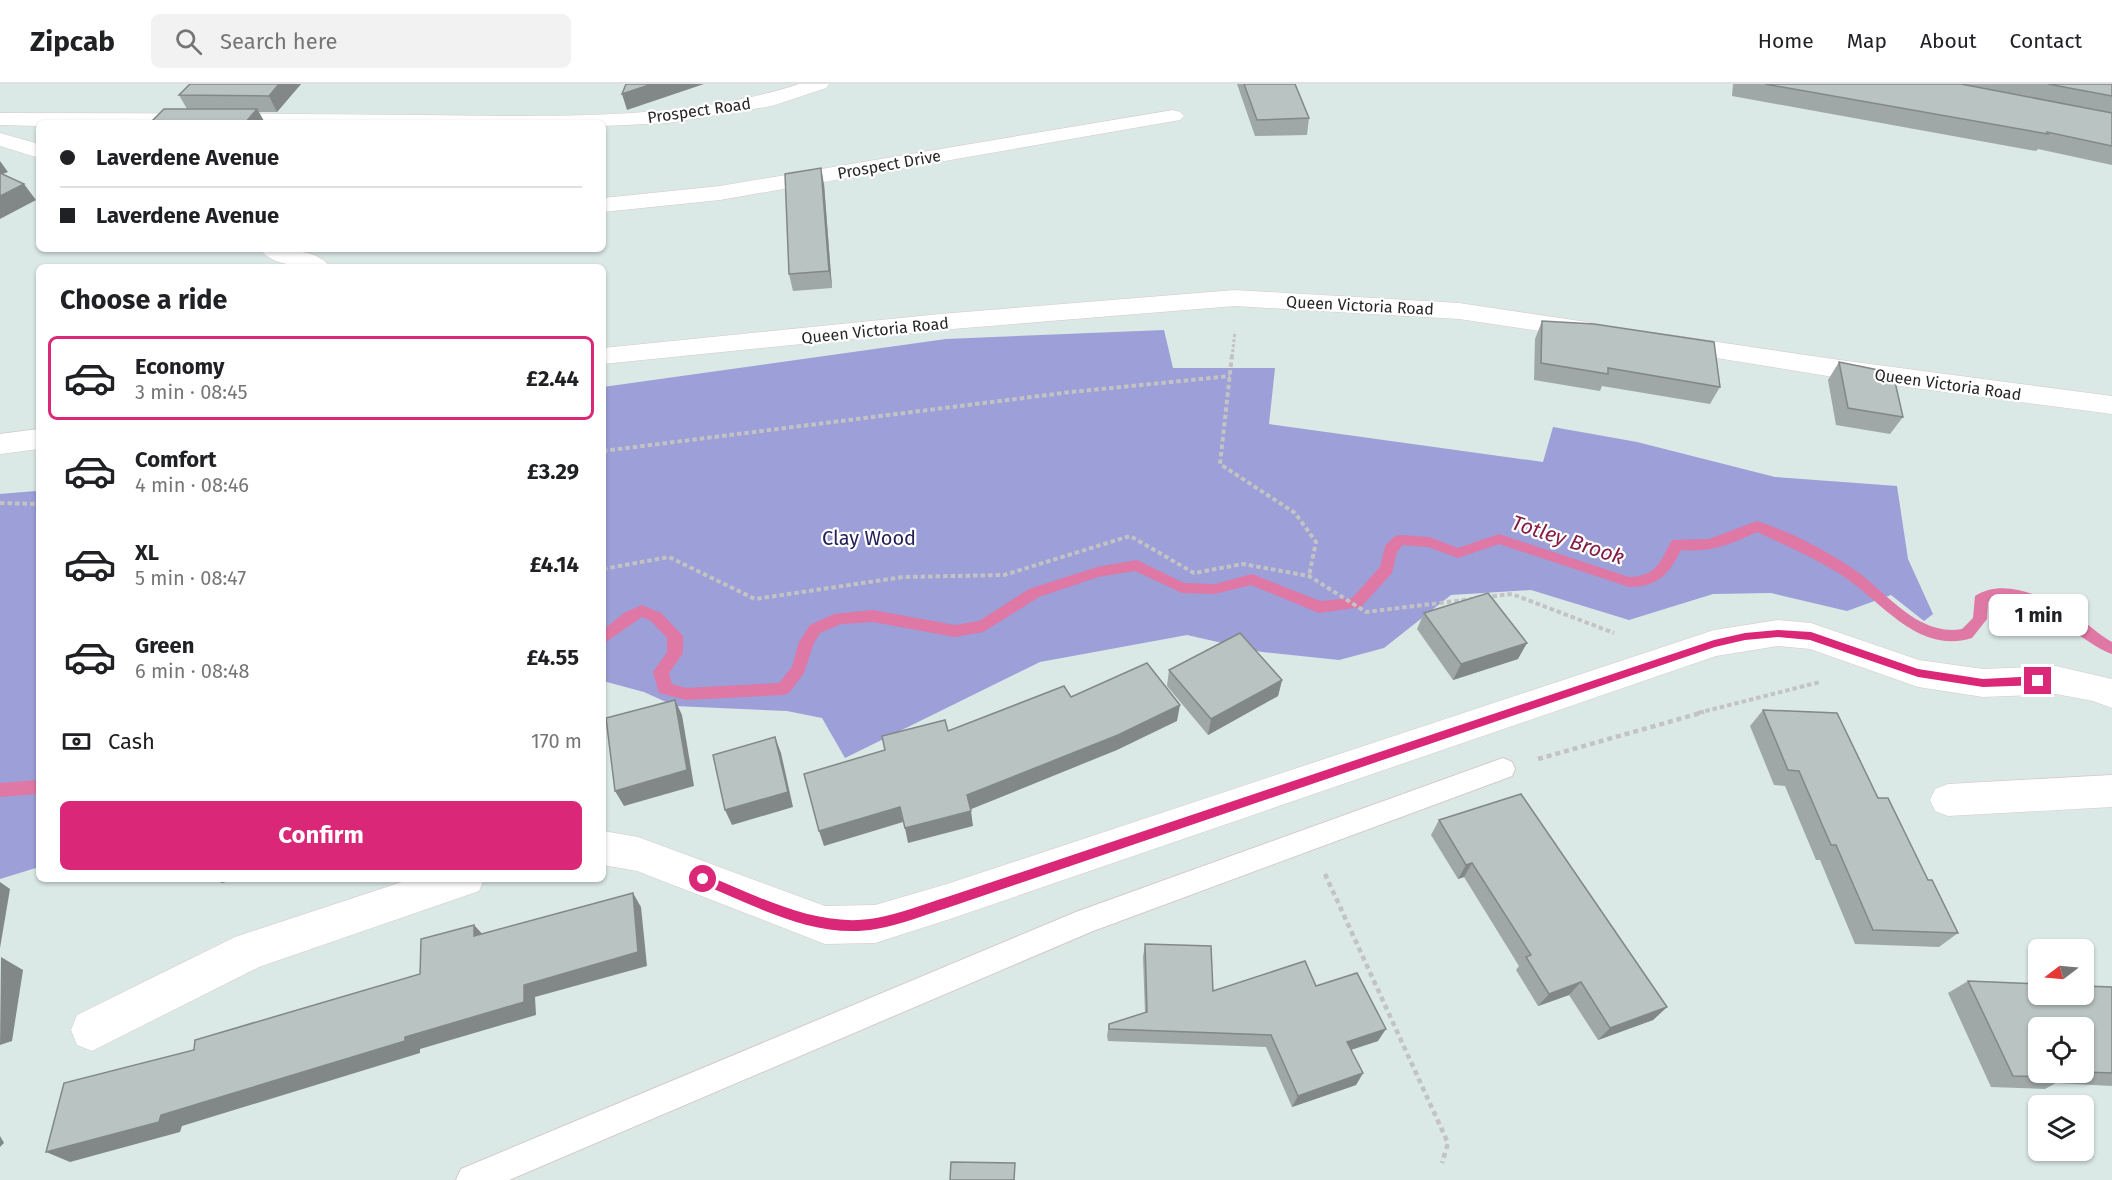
<!DOCTYPE html>
<html lang="en">
<head>
<meta charset="utf-8">
<style>
	:root { --surface:#fff; --page:#f2f2f2; --text:#202124; --muted:#757577; --line:#e0e0e0; --accent:#db2777 }
	body { margin:0; font-family:"Fira Sans",sans-serif; background:var(--page); color:var(--text); height:100vh; display:flex; flex-direction:column; font-size:22px; white-space:nowrap }
	* { box-sizing:border-box; margin:0 }
	p { font-size:20px; color:var(--muted) }
	.icon { flex:none; width:33px; height:33px; fill:none; stroke:currentColor; stroke-width:2; stroke-linecap:round; stroke-linejoin:round }
	.map { position:relative; flex:1; overflow:hidden }
	.side { position:absolute; left:36px; top:180px; width:570px; height:618px; display:flex; flex-direction:column; background:var(--surface); border-radius:9px; box-shadow:0 2px 4px #0004 }
	.side>* { flex:none }
	.guide { position:absolute; left:36px; top:36px; width:570px; height:132px; border-radius:9px; box-shadow:0 2px 4px #0004; display:grid; align-content:center; height:132px; padding:0 24px; background:var(--surface) }
	.needle { width:39px; rotate:254deg }
	.controls { position:absolute; left:2028px; top:855px; display:grid; gap:12px }
	.controls a { display:grid; place-items:center; width:66px; height:66px; border-radius:9px; background:var(--surface); box-shadow:0 2px 4px #0004; font-size:30px }
	.end { position:absolute; width:27px; height:27px; margin:-14px; border:8px solid #db2777; background:#fff; box-shadow:0 0 0 3px #fff }
	.from { border-radius:50% }
	.bubble { position:absolute; height:42px; border-radius:9px; background:var(--surface); box-shadow:0 2px 4px #0004; font-size:20px; font-weight:700; line-height:42px; text-align:center }
	.guide b { display:flex; align-items:center; gap:21px; height:57px; font-size:22px }
	.guide b+b { border-top:2px solid var(--line) }
	.guide i { width:15px; height:15px; background:var(--text) }
	ul { padding:0; list-style:none }
	li { display:flex; align-items:center; gap:18px; height:84px; margin:0 12px 9px; padding:0 12px; border:3px solid transparent; border-radius:9px }
	li div { flex:1 }
	li b { display:block; font-size:22px }
	li em { font-style:normal; font-weight:700 }
	li.on { border-color:var(--accent) }
	li>.icon { width:54px; height:54px; stroke-width:1.5 }
	h2 { padding:0 24px; font-size:27px; line-height:72px }
	.pay { display:flex; align-items:center; gap:15px; height:66px; padding:0 24px; font-size:22px }
	.pay p { margin-inline-start:auto }
	.button { display:flex; gap:12px; margin-top:auto; padding:12px 24px }
	.button a { flex:1; height:69px; border-radius:9px; background:var(--accent); color:#fff; font-size:24px; font-weight:700; line-height:69px; text-align:center }
	header { display:flex; align-items:center; gap:36px; box-sizing:border-box; height:84px; padding:0 30px; background:var(--surface); border-bottom:2px solid var(--line) }
	header strong { font-size:28px }
	nav { display:flex; gap:33px; margin-inline-start:auto; font-size:21px }
	.search { width:420px; height:54px; background:var(--page); display:flex; align-items:center; gap:15px; box-sizing:border-box; padding:0 21px; border-radius:9px; color:var(--muted); font-size:22px }
	.map>svg:first-child { display:block }
</style>
</head>
<body>
<header>
<strong>Zipcab</strong>
<div class="search"><svg class="icon" aria-label="search" viewBox="0 0 24 24"><circle cx="10" cy="10" r="6"/><path d="M15 15l6 6"/></svg>Search here</div>
<nav><a>Home</a><a>Map</a><a>About</a><a>Contact</a></nav>
</header>
<div class="map">
<svg width="2112" height="1096" viewBox="0 0 2112 1096">
	<rect width="100%" height="100%" fill="#dae8e6"/>
	<!-- green -->
	<g fill="#9c9fd8">
		<polygon points="1164,246 1173,284 1275,284 1269,340 1543,378 1553,343 1637,358 1775,393 1897,402 1908,475 1933,530 1924,537 1891,511 1847,527 1771,509 1713,510 1629,536 1531,506 1451,511 1384,564 1339,576 1262,568 1187,551 1040,578 845,674 822,634 787,627 675,622 644,608 603,597 603,303 946,255"/>
		<polygon points="39,403 39,783 0,795 0,410 36,407"/>
	</g>
	<g fill="none" stroke-linecap="round" stroke-linejoin="round">
		<!-- stream -->
		<g fill="#df78a5" fill-rule="evenodd">
			<path d="M 1757,437 C 1789,447 1824,466 1852,484 C 1885,506 1917,553 1962,545 L 1973,534 L 1975,512 C 2006,492 2050,515 2078,534 C 2090,541 2099,551 2112,558 L 2112,570 C 2080,559 2023,498 1988,518 L 1987,535 L 1972,554 C 1917,571 1881,516 1840,490 C 1814,474 1785,461 1757,448 C 1732,460 1709,469 1681,466 C 1669,490 1658,503 1629,503 L 1499,460 L 1458,474 L 1428,463 L 1403,461 L 1397,468 L 1392,489 L 1361,523 L 1319,529 L 1251,501 L 1215,510 L 1182,509 L 1135,487 L 1098,493 L 1039,513 L 983,548 L 955,553 L 873,538 L 841,540 L 820,549 L 814,559 L 804,589 L 789,609 L 783,611 L 686,616 L 659,609 L 653,588 L 667,568 L 667,554 L 651,537 L 642,533 L 603,560 L 603,546 L 624,529 L 642,521 L 661,529 L 683,552 L 683,569 L 669,589 L 672,600 L 686,604 L 779,599 L 792,583 L 799,558 L 810,541 L 834,530 L 873,526 L 955,541 L 979,537 L 1029,505 L 1097,483 L 1137,476 L 1184,499 L 1215,500 L 1252,490 L 1320,517 L 1352,514 L 1380,483 L 1385,462 L 1395,452 L 1400,451 L 1429,453 L 1458,464 L 1499,450 L 1629,493 C 1657,492 1660,478 1672,456 L 1709,455 Z"/>
			<polygon points="39,696 39,710 0,713 0,699"/>
		</g>
		<defs>
			<polygon id="lane" points="1503,674 1512,678 1515,685 1512,692 1093,847 509,1096 456,1096 461,1085 1076,828"/>
			<g id="street">
				<path d="M 799,0 L 829,0 L 826,4 L 772,22 L 668,39 L 603,42 L 603,39 L 39,39 L 39,42 L 0,41 L 0,29 C 140,29 281,30 421,31 C 541,32 685,38 799,0 Z"/>
				<polygon points="1173,26 1180,28 1184,32 1180,36 720,116 603,128 603,114 720,102"/>
				<polygon points="39,345 39,365 0,370 0,350"/>
				<polygon points="1778,536 1811,539 1919,576 1983,585 2056,582 2112,595 2112,624 2093,617 2056,610 1983,613 1918,603 1810,565 1778,562 1716,572 947,836 875,859 825,860 637,787 603,781 603,747 638,753 825,822 875,821 947,800 1714,546"/>
				<polygon points="2112,691 2112,723 1948,732 1935,727 1930,716 1935,705 1948,700"/>
				<polygon points="411,795 484,795 479,807 259,883 92,967 77,961 71,946 77,931 235,853"/>
			</g>
			<g id="secondary">
				<polygon points="72,29 79,31 83,35 80,39 55,39 65,31"/>
				<polygon points="0,49 39,60 39,74 0,62"/>
				<path d="M 260,165 C 280,165 317,164 330,183 C 310,183 273,184 260,165 Z"/>
				<polygon points="1235,206 1459,219 1587,238 1596,240 1600,246 1596,252 1587,254 1459,235 1235,222 940,246 603,280 603,264 940,230"/>
				<polygon points="1670,251 1840,276 2112,312 2112,330 1840,294 1661,265 1657,259 1661,253"/>
			</g>
		</defs>
		<!-- lane casing -->
		<use href="#lane" stroke="#d7cac8" stroke-width="2"/>
		<!-- street casing -->
		<use href="#street" stroke="#d7cac8" stroke-width="1"/>
		<!-- secondary casing -->
		<use href="#secondary" stroke="#d7cac8" stroke-width="1"/>
		<!-- path-far2 -->
		<polyline stroke="#c3c3c3" stroke-width="3" stroke-dasharray="3 2" stroke-linecap="butt" points="1232,273 1235,248"/>
		<!-- path-far1 -->
		<g stroke="#c3c3c3" stroke-width="4" stroke-dasharray="4.5 3" stroke-linecap="butt">
			<polyline points="1232,271 1220,380 1295,429 1316,458 1309,492"/>
			<polyline points="603,367 1071,308 1230,292"/>
			<polyline points="0,419 39,420"/>
			<polyline points="603,485 669,473 755,515 903,493 1004,491 1130,452 1194,489 1243,480 1309,492 1366,528 1472,515"/>
			<polyline points="1485,513 1512,510 1614,549"/>
			<polyline points="1698,629 1820,598"/>
		</g>
		<!-- path -->
		<g stroke="#c3c3c3" stroke-width="4.5" stroke-dasharray="5 4" stroke-linecap="butt">
			<polyline points="1538,675 1704,628"/>
			<polyline points="1325,790 1448,1059 1442,1079"/>
		</g>
		<!-- lane -->
		<use href="#lane" fill="#fff" fill-rule="evenodd"/>
		<!-- street -->
		<use href="#street" fill="#fff" fill-rule="evenodd"/>
		<!-- secondary -->
		<use href="#secondary" fill="#fff" fill-rule="evenodd"/>
	</g>
	<!-- wall -->
	<g fill="#9fa8a7" fill-rule="evenodd">
		<polygon points="301,0 277,28 259,28 265,39 150,39 187,25 179,11"/>
		<polygon points="1237,0 1295,0 1309,34 1307,51 1255,52"/>
		<polygon points="1733,0 2112,0 2112,81 2038,65 2036,67 1732,12"/>
		<polygon points="824,100 832,204 793,207 789,190"/>
		<polygon points="1542,237 1720,303 1710,320 1602,302 1600,307 1534,296 1535,255"/>
		<polygon points="1839,278 1903,333 1890,350 1836,341 1828,296"/>
		<polygon points="1424,529 1518,575 1453,596 1417,545"/>
		<polygon points="1169,586 1282,596 1278,612 1208,651 1167,602"/>
		<polygon points="1763,626 1878,714 1928,796 1958,849 1939,863 1855,860 1820,776 1816,776 1785,702 1774,701 1750,642"/>
		<polygon points="1439,736 1667,923 1653,936 1598,956 1569,911 1538,922 1516,886 1519,882 1464,793 1458,795 1431,751"/>
		<polygon points="1145,860 1213,907 1316,902 1378,957 1351,966 1363,989 1356,1001 1292,1023 1266,963 1108,957 1107,952 1109,940 1145,929 1143,873"/>
		<path d="M 1968,897 L 2112,903 L 2112,1002 L 2056,999 L 2045,1005 L 1991,1003 L 1948,909 ZM 2084,944 L 2084,988 L 2038,988 Z"/>
	</g>
	<!-- shaded-wall -->
	<g fill="#828888">
		<polygon points="279,0 301,0 277,28 269,12"/>
		<polygon points="652,0 704,0 627,26 622,10"/>
		<polygon points="257,25 265,39 245,39"/>
		<polygon points="0,77 8,88 0,91"/>
		<polygon points="821,84 824,100 832,204 829,187"/>
		<polygon points="24,100 36,116 0,135 0,112"/>
		<polygon points="1527,559 1518,575 1453,596 1461,580"/>
		<polygon points="1282,596 1278,612 1208,651 1211,635"/>
		<polygon points="675,616 682,631 694,702 624,722 615,707"/>
		<polygon points="1180,621 1177,637 1117,666 969,726 967,711"/>
		<polygon points="775,653 781,669 793,723 732,741 725,726"/>
		<polygon points="900,723 903,738 824,762 819,747"/>
		<polygon points="971,727 973,742 908,759 905,744"/>
		<polygon points="1472,779 1464,793 1458,795 1466,781"/>
		<polygon points="216,795 238,795 222,799"/>
		<polygon points="0,798 10,805 0,864"/>
		<polygon points="633,809 641,823 647,882 535,913 536,931 420,965 420,969 182,1042 180,1048 70,1078 46,1068 405,953 524,901"/>
		<polygon points="474,841 487,855 474,852"/>
		<polygon points="1,873 23,886 12,957 0,961"/>
		<polygon points="1581,898 1569,911 1538,922 1549,910"/>
		<polygon points="1667,923 1653,936 1598,956 1610,944"/>
		<polygon points="1386,945 1378,957 1341,969 1347,958"/>
		<polygon points="1363,989 1356,1001 1292,1023 1298,1012"/>
		<polygon points="0,1052 4,1059 0,1063"/>
	</g>
	<!-- building -->
	<g fill="#b9c3c2" stroke="#828888" stroke-width="1.5">
		<polygon points="190,0 279,0 269,12 179,11"/>
		<polygon points="626,0 652,0 622,10"/>
		<polygon points="1244,0 1295,0 1309,34 1257,36"/>
		<polygon points="1765,0 1961,0 2112,29 2112,62 2047,48 2048,50"/>
		<polygon points="2048,0 2112,0 2112,12"/>
		<polygon points="164,25 257,25 245,39 150,39"/>
		<polygon points="821,84 829,187 789,190 785,90"/>
		<polygon points="0,89 24,100 0,112"/>
		<polygon points="1542,237 1594,240 1714,258 1720,303 1608,284 1608,290 1541,279"/>
		<polygon points="1839,278 1893,289 1903,333 1848,324"/>
		<polygon points="1488,509 1527,559 1461,580 1424,529"/>
		<polygon points="1240,549 1282,596 1211,635 1169,586"/>
		<polygon points="1147,579 1180,621 1118,651 967,711 971,727 905,744 900,723 819,747 804,690 885,666 882,652 945,636 948,647 1064,602 1071,613"/>
		<polygon points="675,616 687,686 615,707 606,634"/>
		<polygon points="1763,626 1837,629 1878,714 1888,714 1928,796 1932,796 1958,849 1873,846 1836,761 1831,761 1799,687 1788,686"/>
		<polygon points="775,653 788,708 725,726 713,671"/>
		<polygon points="1521,710 1667,923 1610,944 1581,898 1549,910 1526,873 1531,871 1472,779 1466,781 1439,736"/>
		<polygon points="633,809 638,868 524,901 524,918 405,953 405,957 161,1031 159,1038 46,1068 64,999 194,966 195,956 420,890 421,855 474,841 474,852"/>
		<polygon points="1145,860 1211,862 1213,907 1305,877 1316,902 1357,889 1386,945 1347,958 1363,989 1298,1012 1271,951 1109,945 1109,940 1147,928"/>
		<polygon points="1968,897 2038,900 2038,910 2084,910 2084,902 2112,903 2112,989 2084,988 2084,944 2038,944 2038,988 2065,988 2068,993 2013,992"/>
		<polygon points="951,1078 1015,1079 1014,1096 950,1096"/>
	</g>
	<!-- route -->
	<path fill="#db2777" d="M 1778,546 L 1811,548 L 1918,585 L 1983,595 L 2038,592 L 2043,597 L 2038,601 L 1983,603 L 1918,593 L 1810,556 L 1778,553 L 1745,556 L 1715,563 L 947,824 C 924,831 900,841 876,845 C 815,856 754,821 699,799 L 697,795 L 703,790 C 757,811 816,845 876,834 C 899,830 924,820 947,813 L 1714,556 L 1745,549 Z"/>
	<g text-anchor="middle" stroke-width="4.5" stroke-linejoin="round" paint-order="stroke">
		<!-- far-street labels -->
		<g font-size="16" fill="#272727" stroke="#fff">
			<text transform="translate(699 26) rotate(-8)" y="6">Prospect Road</text>
			<text transform="translate(889 80) rotate(-10)" y="6">Prospect Drive</text>
			<text transform="translate(1360 221) rotate(3)" y="6">Queen Victoria Road</text>
			<text transform="translate(875 246) rotate(-6)" y="6">Queen Victoria Road</text>
			<text transform="translate(1948 300) rotate(8)" y="6">Queen Victoria Road</text>
		</g>
		<!-- park labels -->
		<g font-size="20" fill="#262159" stroke="#fff">
			<text x="869" y="461">Clay Wood</text>
		</g>
		<!-- water labels -->
		<g font-size="21" font-style="italic" fill="#851c42" stroke="#fff">
			<text transform="translate(1568 456) rotate(18)" y="7">Totley Brook</text>
		</g>
	</g>
</svg>
<div class="controls">
<a><svg class="needle" viewBox="-14 -14 28 28"><path d="M0-13l5 13h-10z" fill="#e53935"/><path d="M0 13l5-13h-10z" fill="#757577"/></svg></a>
<a><svg class="icon" aria-label="locate" viewBox="0 0 24 24"><circle cx="12" cy="12" r="6"/><path d="M12 2v4M12 18v4M2 12h4M18 12h4"/></svg></a>
<a><svg class="icon" aria-label="layers" viewBox="0 0 24 24"><path d="M12 4l9 5-9 5-9-5zM3 14l9 5 9-5"/></svg></a>
</div>
<i class="end from" style="left:703px;top:795px"></i>
<i class="end" style="left:2038px;top:597px"></i>
<div class="bubble" style="left:1989px;top:510px;width:99px">1 min</div>
<div class="guide">
<b><i class="from"></i>Laverdene Avenue</b>
<b><i></i>Laverdene Avenue</b>
</div>
<section class="side">
<h2>Choose a ride</h2>
<ul>
<li class="on"><svg class="icon" aria-label="car" viewBox="0 0 24 24"><path d="M5 17H2v-5l4-1 3-4h7l3 4 3 1v5h-3M9 17h6M6 11h13"/><circle cx="7" cy="17" r="2"/><circle cx="17" cy="17" r="2"/></svg><div><b>Economy</b><p>3 min · 08:45</p></div><em>£2.44</em></li>
<li><svg class="icon" aria-label="car" viewBox="0 0 24 24"><path d="M5 17H2v-5l4-1 3-4h7l3 4 3 1v5h-3M9 17h6M6 11h13"/><circle cx="7" cy="17" r="2"/><circle cx="17" cy="17" r="2"/></svg><div><b>Comfort</b><p>4 min · 08:46</p></div><em>£3.29</em></li>
<li><svg class="icon" aria-label="car" viewBox="0 0 24 24"><path d="M5 17H2v-5l4-1 3-4h7l3 4 3 1v5h-3M9 17h6M6 11h13"/><circle cx="7" cy="17" r="2"/><circle cx="17" cy="17" r="2"/></svg><div><b>XL</b><p>5 min · 08:47</p></div><em>£4.14</em></li>
<li><svg class="icon" aria-label="car" viewBox="0 0 24 24"><path d="M5 17H2v-5l4-1 3-4h7l3 4 3 1v5h-3M9 17h6M6 11h13"/><circle cx="7" cy="17" r="2"/><circle cx="17" cy="17" r="2"/></svg><div><b>Green</b><p>6 min · 08:48</p></div><em>£4.55</em></li>
</ul>
<div class="pay"><svg class="icon" aria-label="cash" viewBox="0 0 24 24"><path d="M3 7h18v10H3z"/><circle cx="12" cy="12" r="2"/></svg>Cash<p>170 m</p></div>
<div class="button"><a>Confirm</a></div>
</section>
</div>
</body>
</html>
